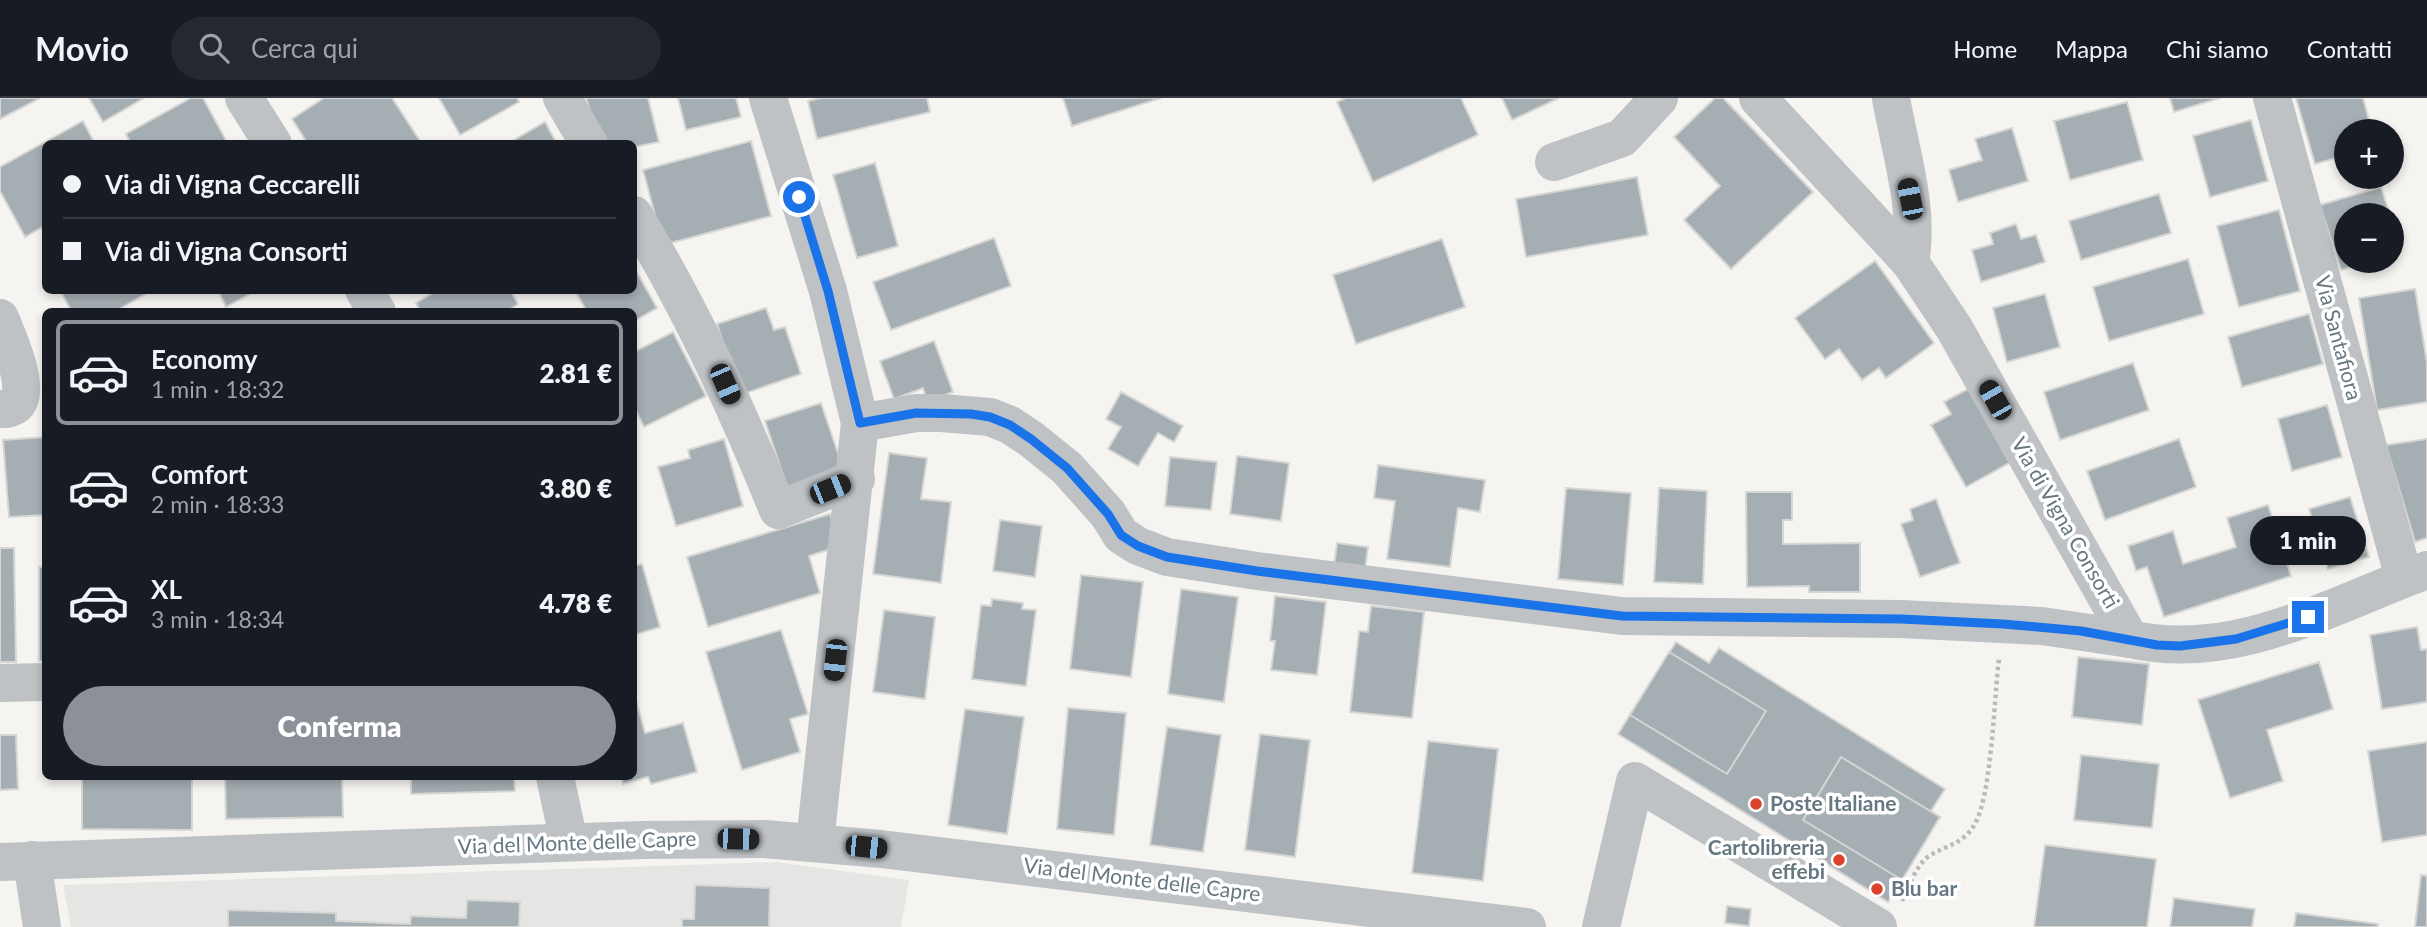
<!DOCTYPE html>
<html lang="it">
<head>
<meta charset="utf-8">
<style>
	:root { --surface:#171b24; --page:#242831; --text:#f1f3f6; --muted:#9ea1a6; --line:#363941; --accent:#8c9099 }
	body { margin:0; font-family:Lato,sans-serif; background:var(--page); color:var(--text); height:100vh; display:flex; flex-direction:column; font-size:26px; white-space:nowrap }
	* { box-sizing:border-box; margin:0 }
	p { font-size:23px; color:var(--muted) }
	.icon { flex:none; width:38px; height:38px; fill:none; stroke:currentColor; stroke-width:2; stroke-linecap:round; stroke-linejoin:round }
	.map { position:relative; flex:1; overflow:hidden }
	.details { position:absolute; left:42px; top:210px; width:595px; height:472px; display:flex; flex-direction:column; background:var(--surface); border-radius:10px; box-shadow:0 4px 10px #0003 }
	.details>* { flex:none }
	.guide { position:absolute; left:42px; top:42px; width:595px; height:154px; border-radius:10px; box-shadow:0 4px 10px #0003; display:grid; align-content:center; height:154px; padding:0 21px; background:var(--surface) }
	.tools { position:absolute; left:2334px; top:21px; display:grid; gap:14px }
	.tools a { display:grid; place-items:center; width:70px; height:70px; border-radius:50%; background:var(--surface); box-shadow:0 4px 10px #0003; font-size:35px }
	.end { position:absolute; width:32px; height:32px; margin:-16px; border:9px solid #1a73e8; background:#fff; box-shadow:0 0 0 4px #fff }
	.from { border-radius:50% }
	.bubble { position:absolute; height:49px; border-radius:24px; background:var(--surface); box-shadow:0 4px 10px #0003; font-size:23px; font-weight:800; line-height:49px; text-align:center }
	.car { position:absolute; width:21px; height:42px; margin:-21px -10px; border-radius:9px; box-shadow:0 0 5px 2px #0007; background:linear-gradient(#222 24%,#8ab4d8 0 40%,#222 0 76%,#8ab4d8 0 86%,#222 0) }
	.guide b { display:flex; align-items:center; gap:24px; height:66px; font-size:26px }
	.guide b+b { border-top:2px solid var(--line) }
	.guide i { width:18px; height:18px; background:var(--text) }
	ul { padding:12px 0 0; list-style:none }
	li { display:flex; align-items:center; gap:21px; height:105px; margin:0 14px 10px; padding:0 7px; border:4px solid transparent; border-radius:10px }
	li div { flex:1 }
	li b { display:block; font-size:26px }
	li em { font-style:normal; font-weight:800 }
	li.current { border-color:var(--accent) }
	li>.icon { width:63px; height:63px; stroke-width:1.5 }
	.button { display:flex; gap:14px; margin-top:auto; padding:14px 21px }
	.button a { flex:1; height:80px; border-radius:42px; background:var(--accent); color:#fff; font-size:28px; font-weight:800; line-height:80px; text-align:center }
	header { display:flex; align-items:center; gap:42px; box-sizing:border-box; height:98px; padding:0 35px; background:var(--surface); border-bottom:2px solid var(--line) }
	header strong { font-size:33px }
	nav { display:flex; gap:38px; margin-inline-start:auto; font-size:24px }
	.search { width:490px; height:63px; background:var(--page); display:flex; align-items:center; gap:18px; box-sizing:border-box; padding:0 24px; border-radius:38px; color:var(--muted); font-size:26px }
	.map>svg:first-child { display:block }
</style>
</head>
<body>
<header>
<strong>Movio</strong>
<div class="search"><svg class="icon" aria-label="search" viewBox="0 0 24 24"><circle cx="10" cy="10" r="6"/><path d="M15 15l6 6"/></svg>Cerca qui</div>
<nav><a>Home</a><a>Mappa</a><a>Chi siamo</a><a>Contatti</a></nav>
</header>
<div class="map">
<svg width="2427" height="829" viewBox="0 0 2427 829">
	<rect width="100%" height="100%" fill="#f5f4f1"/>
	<!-- built -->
	<polygon fill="#e5e6e4" points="776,764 909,782 901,829 71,829 63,787"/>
	<!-- building -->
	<g fill="#a5aeb2" stroke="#d6d6d4" stroke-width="2">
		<polygon points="0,0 40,0 0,21"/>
		<polygon points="89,0 144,0 103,24"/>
		<polygon points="191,0 203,0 228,46 131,46 126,36"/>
		<polygon points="324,0 392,0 422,46 308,46 292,21"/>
		<polygon points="439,0 517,0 519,4 460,37"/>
		<polygon points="586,0 648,0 659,44 634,49 634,46 601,46"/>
		<polygon points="678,0 736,0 741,19 686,32"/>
		<polygon points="821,0 927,0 930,14 817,41 808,3"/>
		<polygon points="1063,0 1161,0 1072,28"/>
		<polygon points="1346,0 1461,0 1478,37 1373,84 1337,4"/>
		<polygon points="1502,0 1559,0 1512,22"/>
		<polygon points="1715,0 1723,0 1813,94 1731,171 1684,122 1720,88 1674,39"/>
		<polygon points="2170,0 2220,0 2174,14"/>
		<polygon points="2296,0 2363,0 2372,33 2347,33 2347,57 2315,66"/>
		<polygon points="2127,4 2143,62 2070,82 2054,23"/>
		<polygon points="2251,22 2268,83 2210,99 2193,38"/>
		<polygon points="83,23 95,46 46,46 46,127 25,139 0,93 0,69"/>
		<polygon points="545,24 557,46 507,46"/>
		<polygon points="2012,30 2028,83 1958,104 1949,72 1982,62 1975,41"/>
		<polygon points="751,43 771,118 663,147 643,72"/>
		<polygon points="875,65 898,148 857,160 833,77"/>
		<polygon points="1637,79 1648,137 1526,159 1516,101"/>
		<polygon points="2381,89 2390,117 2347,117 2347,163 2370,163 2341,172 2320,107"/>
		<polygon points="2159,96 2171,135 2081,162 2069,123"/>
		<polygon points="2279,112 2300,193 2239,209 2217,128"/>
		<polygon points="2016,126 2021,141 2036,137 2045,164 1981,184 1972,152 1993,146 1990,135"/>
		<polygon points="2392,126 2401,153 2392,156"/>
		<polygon points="994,140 1011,188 891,232 873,184"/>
		<polygon points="1442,141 1465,209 1356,246 1333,177"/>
		<polygon points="2188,161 2204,216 2109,243 2093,189"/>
		<polygon points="1875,163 1934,245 1886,280 1879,270 1862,282 1839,251 1825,261 1795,220"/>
		<polygon points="634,169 657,210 634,223 634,214 587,214 575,192 634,192"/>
		<polygon points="2415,191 2427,265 2427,304 2377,312 2359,200"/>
		<polygon points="60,192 152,192 114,214 72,214"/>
		<polygon points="218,192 257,192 226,209"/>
		<polygon points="438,192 510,192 518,206 506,214 421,214 416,205"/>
		<polygon points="2045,196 2060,249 2007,264 1993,210"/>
		<polygon points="766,210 774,232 785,229 801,276 740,297 717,226"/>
		<polygon points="2309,216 2323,266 2242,289 2228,239"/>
		<polygon points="673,234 706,298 644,329 634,308 634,254"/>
		<polygon points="934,243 953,294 927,303 923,290 894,301 880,263"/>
		<polygon points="2133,265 2149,312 2060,342 2044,294"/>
		<polygon points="1977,286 2018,360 1966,389 1931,327 1951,316 1944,304"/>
		<polygon points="1121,294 1183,328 1174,344 1158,335 1138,368 1108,351 1121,329 1106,321"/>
		<polygon points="821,305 845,376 789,395 765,323"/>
		<polygon points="2327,307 2342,359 2292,373 2278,321"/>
		<polygon points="46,339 46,417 9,419 3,342"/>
		<polygon points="724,341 743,408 676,428 658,369 690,360 688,352"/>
		<polygon points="2179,341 2196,389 2105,422 2087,373"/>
		<polygon points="2427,341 2427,440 2415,444 2386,347"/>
		<polygon points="889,355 927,360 921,401 951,404 941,485 873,476"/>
		<polygon points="1237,358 1289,365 1281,423 1230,416"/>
		<polygon points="1170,359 1217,364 1211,412 1165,408"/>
		<polygon points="1378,367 1485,382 1480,414 1458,410 1450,469 1387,461 1395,403 1374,400"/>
		<polygon points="1566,390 1631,395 1623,487 1558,481"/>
		<polygon points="1659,390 1707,393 1703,486 1654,484"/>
		<polygon points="1746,394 1792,394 1792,422 1783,422 1783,446 1860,445 1860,494 1809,494 1809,488 1747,489"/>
		<polygon points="2350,399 2369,459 2328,471 2309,411"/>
		<polygon points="1936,401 1960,465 1920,479 1901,426 1913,422 1910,411"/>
		<polygon points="2268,407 2291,478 2164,519 2147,469 2136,473 2128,448 2173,433 2183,466 2236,449 2227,420"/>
		<polygon points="830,416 840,448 809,458 820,495 708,529 687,459"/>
		<polygon points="1000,422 1042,428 1035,479 993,473"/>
		<polygon points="1337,445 1368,449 1365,472 1334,468"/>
		<polygon points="0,450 14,450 16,564 0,564"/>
		<polygon points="642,466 660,529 634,537 634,468"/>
		<rect x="39" y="469" width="7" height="94"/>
		<polygon points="1081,477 1143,484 1131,579 1070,571"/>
		<polygon points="1181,491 1238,499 1224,604 1168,596"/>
		<polygon points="1275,498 1326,504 1317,577 1271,572 1275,543 1270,543"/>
		<polygon points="992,501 1023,505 1022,511 1036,512 1026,588 972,581 981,507 991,508"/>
		<polygon points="1371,508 1424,514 1412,620 1350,614 1359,533 1368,534"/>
		<polygon points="884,512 935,519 925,601 873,594"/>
		<polygon points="2417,529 2421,552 2427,551 2427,604 2382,611 2370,537"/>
		<polygon points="781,532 808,616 790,621 800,654 742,672 706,554"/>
		<polygon points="1676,544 1709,565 1719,550 1945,691 1931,713 1940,719 1888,804 1618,636"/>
		<polygon points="1669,554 1766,613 1727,676 1630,617"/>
		<polygon points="2078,559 2149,566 2142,627 2072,619"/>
		<polygon points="2319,564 2333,611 2267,632 2283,683 2230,700 2198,602"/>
		<polygon points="634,595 645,635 683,625 697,674 651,686 648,679 623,686 621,679 634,679"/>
		<polygon points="1068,610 1126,615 1114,737 1057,731"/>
		<polygon points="965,611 1024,619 1007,736 948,727"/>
		<polygon points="1167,629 1221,637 1203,754 1150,747"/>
		<polygon points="1260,636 1310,642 1295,759 1245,752"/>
		<polygon points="0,637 16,637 18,691 0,692"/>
		<polygon points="1428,643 1498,651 1483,783 1412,775"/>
		<polygon points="2427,644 2427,737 2382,744 2368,653"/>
		<polygon points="2081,657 2159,666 2152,730 2074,722"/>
		<polygon points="1841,659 1940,719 1902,782 1803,722"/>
		<polygon points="82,679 192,679 192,732 82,731"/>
		<polygon points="225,679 342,679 343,719 226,721"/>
		<polygon points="411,679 514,679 515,693 411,696"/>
		<polygon points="2045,747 2156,761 2147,829 2034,829"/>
		<polygon points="2421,777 2427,778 2427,829 2415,829"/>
		<polygon points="695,787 770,790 769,829 682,829 682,821 694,821"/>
		<polygon points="2174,800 2255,811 2252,829 2170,829"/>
		<polygon points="467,802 520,804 519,829 228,829 228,812 336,815 336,823 410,826 411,818 466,820"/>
		<polygon points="1727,808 1751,811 1749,828 1725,825"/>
		<polygon points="2296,815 2378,826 2377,829 2294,829"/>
	</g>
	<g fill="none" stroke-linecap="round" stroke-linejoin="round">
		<!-- path -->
		<path stroke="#b8bbbd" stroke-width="4.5" stroke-dasharray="3.5 3.5" stroke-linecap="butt" d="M 1902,803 C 1909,789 1916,767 1929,758 C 1945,748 1962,746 1973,729 C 1992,702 1994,598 1999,561"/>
		<!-- minor -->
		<g stroke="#bec2c5" stroke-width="38">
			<polyline points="244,0 273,46"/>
			<polyline points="562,0 589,46"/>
			<polyline points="768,0 828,193 860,325 815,744"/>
			<path d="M 1758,0 L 1910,164 L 1954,230 L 2130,541 C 2234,565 2332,507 2427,472"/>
			<path d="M 1891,0 C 1900,53 1920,111 1910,164"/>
			<polyline points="2272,0 2404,480"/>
			<polyline points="1554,64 1622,40 1659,0"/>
			<path d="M 634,117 C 691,211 737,310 778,412 L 856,381"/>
			<polyline points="364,192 377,214"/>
			<path d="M 0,220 C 7,237 32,292 16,307 C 11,311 6,311 0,311"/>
			<polyline points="860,325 916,315 941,315 990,319 1010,327 1031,341 1067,370 1108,416 1121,437 1138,448 1167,459 1257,473 1622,518 1901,521 2042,528 2130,541"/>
			<polyline points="0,585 46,584"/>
			<polyline points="555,679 569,744"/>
			<polyline points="32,762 42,829"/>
			<polyline points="0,764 643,742 764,741 881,751 1527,829"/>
			<polyline points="1601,829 1635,683 1878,829"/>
		</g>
	</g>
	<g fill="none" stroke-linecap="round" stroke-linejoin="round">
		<!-- route -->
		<polyline stroke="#1a73e8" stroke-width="9" points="799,99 828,193 860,325 916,315 971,316 990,319 1010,327 1031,341 1067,370 1108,416 1121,437 1138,448 1167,459 1257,473 1622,518 1901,521 2003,526 2081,533 2157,547 2180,548 2236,541 2308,519"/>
	</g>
	<!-- markers -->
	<g fill="#db422b" stroke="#fff" stroke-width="2.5">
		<circle cx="1756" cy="706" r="7"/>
		<circle cx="1839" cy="762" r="7"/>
		<circle cx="1877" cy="791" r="7"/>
	</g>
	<g text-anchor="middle" stroke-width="7" stroke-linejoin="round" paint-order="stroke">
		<!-- street labels -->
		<g font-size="21" fill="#657781" stroke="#fff">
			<text transform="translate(2338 240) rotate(75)" y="7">Via Santafiora</text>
			<text transform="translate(2065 425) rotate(60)" y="7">Via di Vigna Consorti</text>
			<text transform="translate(577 745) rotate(-2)" y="7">Via del Monte delle Capre</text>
			<text transform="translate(1142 782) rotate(7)" y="7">Via del Monte delle Capre</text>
		</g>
		<!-- poi labels -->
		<g font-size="21" font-weight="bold" fill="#657781" stroke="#fff" text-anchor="start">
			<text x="1770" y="713">Poste Italiane</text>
			<text x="1825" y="757" text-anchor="end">Cartolibreria<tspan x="1825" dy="24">effebi</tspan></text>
			<text x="1891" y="798">Blu bar</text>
		</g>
	</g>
</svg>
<div class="tools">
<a>+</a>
<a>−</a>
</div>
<i class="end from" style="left:799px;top:99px"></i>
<i class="end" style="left:2308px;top:519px"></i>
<div class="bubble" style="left:2250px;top:418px;width:116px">1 min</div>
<i class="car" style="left:1910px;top:101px;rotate:349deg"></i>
<i class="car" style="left:725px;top:286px;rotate:156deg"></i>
<i class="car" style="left:1995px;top:302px;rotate:330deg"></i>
<i class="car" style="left:830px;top:391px;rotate:68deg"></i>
<i class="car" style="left:835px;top:562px;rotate:186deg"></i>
<i class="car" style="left:738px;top:741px;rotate:91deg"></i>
<i class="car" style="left:866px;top:749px;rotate:96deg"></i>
<div class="guide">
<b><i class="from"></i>Via di Vigna Ceccarelli</b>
<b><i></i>Via di Vigna Consorti</b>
</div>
<section class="details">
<ul>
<li class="current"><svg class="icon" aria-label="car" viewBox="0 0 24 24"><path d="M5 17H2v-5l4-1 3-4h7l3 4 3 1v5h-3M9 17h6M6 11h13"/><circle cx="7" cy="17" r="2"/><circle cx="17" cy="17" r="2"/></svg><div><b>Economy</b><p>1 min · 18:32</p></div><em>2.81 €</em></li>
<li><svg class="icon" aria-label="car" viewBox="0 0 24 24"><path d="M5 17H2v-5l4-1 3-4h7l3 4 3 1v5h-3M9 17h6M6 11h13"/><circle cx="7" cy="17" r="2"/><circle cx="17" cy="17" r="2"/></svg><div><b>Comfort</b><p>2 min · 18:33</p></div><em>3.80 €</em></li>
<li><svg class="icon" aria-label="car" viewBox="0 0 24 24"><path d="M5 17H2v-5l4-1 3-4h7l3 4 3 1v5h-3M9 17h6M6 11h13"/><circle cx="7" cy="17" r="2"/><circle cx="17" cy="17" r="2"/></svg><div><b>XL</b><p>3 min · 18:34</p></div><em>4.78 €</em></li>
</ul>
<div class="button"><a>Conferma</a></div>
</section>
</div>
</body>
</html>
